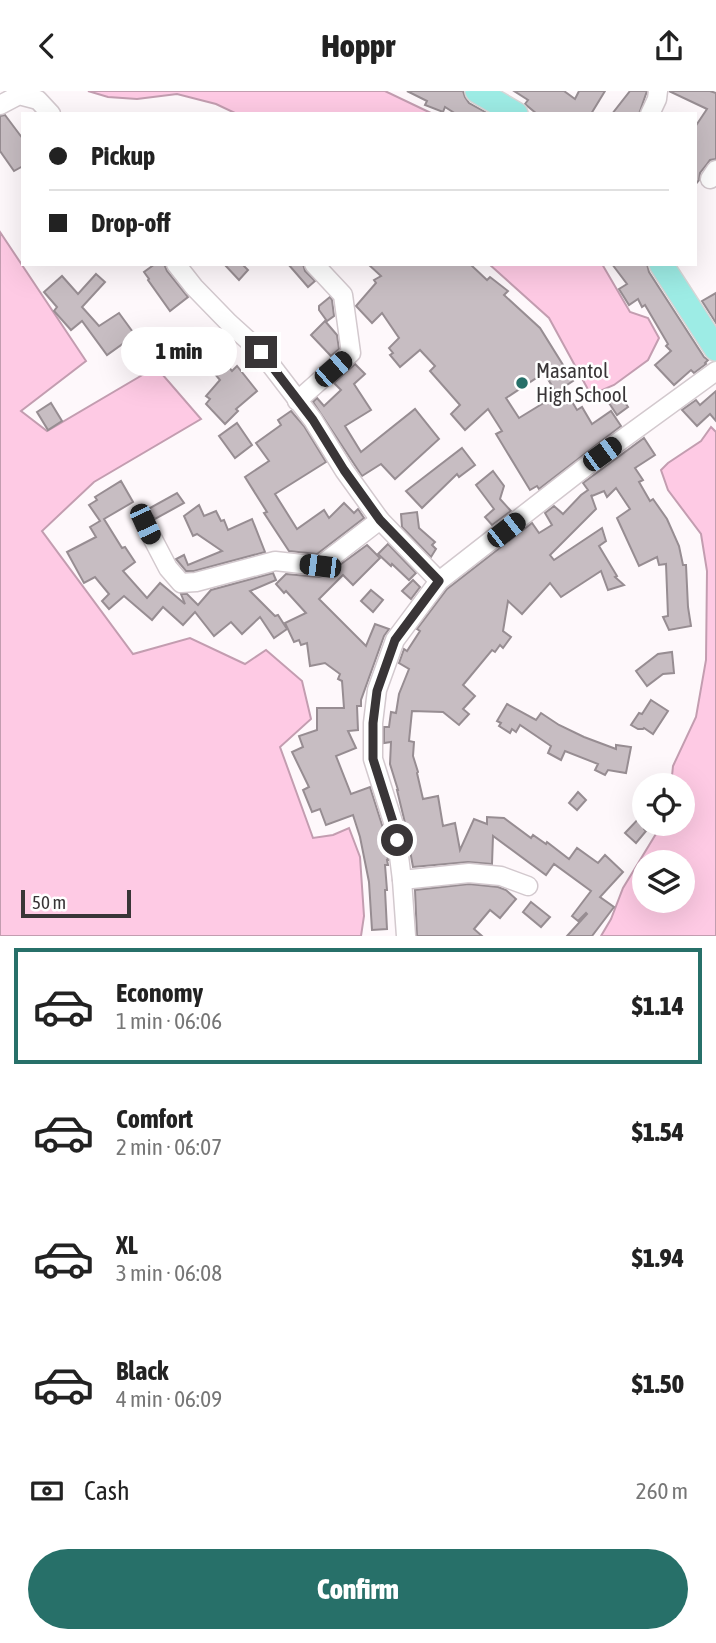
<!DOCTYPE html>
<html lang="en">
<head>
<meta charset="utf-8">
<style>
	:root { --surface:#fff; --page:#f2f2f2; --text:#222; --muted:#767676; --line:#e0e0e0; --accent:#277069 }
	body { margin:0; font-family:"Asap Condensed",sans-serif; background:var(--page); color:var(--text); height:100vh; display:flex; flex-direction:column; font-size:26px; white-space:nowrap }
	* { box-sizing:border-box; margin:0 }
	p { font-size:23px; color:var(--muted) }
	.icon { flex:none; width:38px; height:38px; fill:none; stroke:currentColor; stroke-width:2; stroke-linecap:round; stroke-linejoin:round }
	.map { position:relative; height:845px; overflow:hidden }
	.drawer { display:flex; flex-direction:column; background:var(--surface); flex:1 }
	.drawer>* { flex:none }
	.guide { position:absolute; left:21px; top:21px; width:676px; height:154px; border-radius:0px; box-shadow:0 7px 28px #0002; display:grid; align-content:center; height:154px; padding:0 28px; background:var(--surface) }
	.tools { position:absolute; left:632px; top:682px; display:grid; gap:14px }
	.tools a { display:grid; place-items:center; width:63px; height:63px; border-radius:50%; background:var(--surface); box-shadow:0 7px 28px #0002; font-size:35px }
	.scale { position:absolute; left:21px; bottom:18px; width:110px; box-sizing:border-box; padding-left:7px; border:4px solid #393537; border-top:0; font-size:19px; line-height:24px; white-space:nowrap; color:#393537; -webkit-text-stroke:5px #fff; paint-order:stroke }
	.end { position:absolute; width:32px; height:32px; margin:-16px; border:9px solid #393537; background:#fff; box-shadow:0 0 0 4px #fff }
	.from { border-radius:50% }
	.bubble { position:absolute; height:49px; border-radius:24px; background:var(--surface); box-shadow:0 7px 28px #0002; font-size:23px; font-weight:800; line-height:49px; text-align:center }
	.car { position:absolute; width:21px; height:42px; margin:-21px -10px; border-radius:9px; box-shadow:0 0 5px 2px #0007; background:linear-gradient(#222 24%,#8ab4d8 0 40%,#222 0 76%,#8ab4d8 0 86%,#222 0) }
	.guide b { display:flex; align-items:center; gap:24px; height:66px; font-size:26px }
	.guide b+b { border-top:2px solid var(--line) }
	.guide i { width:18px; height:18px; background:var(--text) }
	ul { padding:12px 0 0; list-style:none }
	li { display:flex; align-items:center; gap:21px; height:116px; margin:0 14px 10px; padding:0 14px; border:4px solid transparent; border-radius:0px }
	li div { flex:1 }
	li b { display:block; font-size:26px }
	li em { font-style:normal; font-weight:800 }
	li.active { border-color:var(--accent) }
	li>.icon { width:63px; height:63px; stroke-width:1.5 }
	.pay { display:flex; align-items:center; gap:18px; height:77px; padding:0 28px; font-size:26px }
	.pay p { margin-inline-start:auto }
	.primary-button { display:flex; gap:14px; margin-top:auto; padding:14px 28px }
	.primary-button a { flex:1; height:80px; border-radius:42px; background:var(--accent); color:#fff; font-size:28px; font-weight:800; line-height:80px; text-align:center }
	header { display:flex; justify-content:space-between; align-items:center; height:91px; padding:0 28px; background:var(--surface); font-size:32px; font-weight:800 }
	.map>svg:first-child { display:block }
</style>
</head>
<body>
<header><svg class="icon" aria-label="back" viewBox="0 0 24 24"><path d="M15 5l-7 7 7 7"/></svg>Hoppr<svg class="icon" aria-label="share" viewBox="0 0 24 24"><path d="M12 15V3M7 8l5-5 5 5M5 13v7h14v-7"/></svg></header>
<div class="map">
<svg width="716" height="845" viewBox="0 0 716 845">
	<rect width="100%" height="100%" fill="#fef8fb"/>
	<!-- water -->
	<g fill="#fecae4" stroke="#c39db0" stroke-width="2" fill-rule="evenodd">
		<polygon points="88,0 385,0 433,23 237,23 216,13 177,3 137,8 108,6"/>
		<polygon points="0,141 86,270 21,320 47,340 156,276 201,328 94,391 42,440 133,563 190,547 245,573 266,559 302,590 311,628 280,656 313,747 333,744 349,737 360,766 364,825 361,845 0,845"/>
		<polygon points="489,173 602,173 630,221 648,227 659,247 648,269 614,294 591,304 549,227"/>
		<path d="M 711,336 L 716,341 L 716,845 L 601,845 L 611,828 L 623,797 L 662,733 L 682,733 L 682,695 L 671,695 L 673,675 L 696,626 L 706,569 L 707,480 L 701,443 L 668,399 L 661,379 L 668,372 L 701,350 ZM 644,772 L 682,772 L 682,810 L 644,810 Z"/>
	</g>
	<!-- building -->
	<g fill="#c7bdc2" stroke="#978d92" stroke-width="2">
		<polygon points="407,0 463,0 465,6 469,12 487,22 456,23 445,16 443,21 425,14 427,10"/>
		<polygon points="514,0 564,0 575,8 579,0 605,0 591,23 537,23 525,13 528,9"/>
		<polygon points="630,0 647,0 639,23 612,23"/>
		<polygon points="669,0 710,0 716,2 716,68 710,69 707,73 700,82 699,89 695,94 695,36 707,18"/>
		<polygon points="5,24 23,48 23,75 14,80 0,60 0,25"/>
		<polygon points="155,173 164,173 167,180 188,206 170,220 148,189 149,188 144,181"/>
		<polygon points="224,173 242,173 248,179 239,189"/>
		<polygon points="288,173 303,173 305,180 315,190 308,196"/>
		<polygon points="368,173 470,173 487,189 490,186 508,200 504,204 540,237 573,290 556,301 544,282 506,307 519,327 565,299 577,319 582,316 592,333 611,320 621,335 539,398 537,395 530,399 496,343 502,340 488,318 465,339 451,323 460,314 430,280 435,275 420,259 400,276 390,264 393,262 389,257 399,247 382,222 372,232 356,215 376,192 374,189 381,185"/>
		<polygon points="612,173 647,173 649,181 704,266 708,269 705,272 706,273 694,282 691,279 674,294 655,274 671,260 666,255 668,253 645,214 642,216 638,208 629,214 619,198 627,193"/>
		<polygon points="96,183 105,191 82,216 99,235 119,222 135,244 107,264 82,230 71,239 54,220 57,216 44,201 62,185 78,203"/>
		<polygon points="716,202 716,232 702,210"/>
		<polygon points="330,206 332,209 334,225 327,230 319,219 319,215"/>
		<polygon points="325,230 337,244 339,258 331,265 311,244"/>
		<polygon points="226,273 232,280 237,275 257,300 236,318 238,320 225,333 206,313 210,308 206,305 220,289 215,283"/>
		<polygon points="355,273 365,283 354,293 371,319 345,335 361,361 415,318 439,348 395,388 381,373 362,385 313,311 317,307 324,315 341,299 334,292"/>
		<polygon points="716,300 716,330 710,323 697,335 682,319 696,309 700,314"/>
		<polygon points="620,304 628,316 617,324 609,312"/>
		<polygon points="51,312 62,330 48,339 37,321"/>
		<polygon points="291,320 304,335 326,371 275,403 297,438 324,419 329,427 344,412 354,422 358,418 364,427 317,463 289,460 264,422 267,421 245,386 269,370 256,352 281,334 278,329"/>
		<polygon points="237,332 252,354 235,367 219,345"/>
		<polygon points="644,347 655,364 635,377 643,389 639,391 650,410 653,408 667,428 679,455 683,474 686,474 688,516 691,535 669,539 663,526 668,525 666,473 659,474 657,466 639,475 617,427 630,418 616,397 607,406 604,400 592,405 591,404 596,418 550,464 554,469 602,437 606,450 599,455 617,485 615,486 624,494 608,499 601,480 561,506 550,492 522,523 508,510 503,540 511,546 503,557 500,554 495,561 492,559 463,594 475,605 463,618 469,623 459,634 443,621 412,620 409,650 414,651 413,665 418,681 417,682 423,708 438,705 443,735 455,732 460,759 474,728 487,733 487,726 504,727 531,747 533,744 546,753 547,751 569,768 577,757 598,772 605,764 623,781 600,806 614,816 592,845 567,845 587,823 586,822 578,830 572,825 591,800 554,773 546,784 493,745 492,773 468,771 413,776 405,732 397,699 398,699 390,673 391,651 384,652 384,636 389,636 391,621 396,622 399,603 409,578 399,572 404,558 407,560 420,540 417,538 447,498 532,432 539,442 552,434 545,422 554,415 563,423 581,404 588,399 583,392"/>
		<polygon points="462,357 475,374 459,386 457,383 422,417 406,400"/>
		<polygon points="493,380 504,395 500,408 511,420 492,434 485,426 494,418 476,394"/>
		<polygon points="121,390 133,411 104,428 122,457 125,456 135,471 123,480 147,507 160,492 185,513 181,503 187,503 198,514 211,499 273,482 276,489 250,500 275,525 278,524 287,538 274,547 260,526 242,543 231,531 214,545 195,521 183,534 163,516 152,529 124,505 109,518 102,510 109,503 95,486 84,492 67,461 96,446 90,436 100,430 89,414 97,409 95,406"/>
		<polygon points="177,402 184,412 155,428 148,418"/>
		<polygon points="199,414 204,425 216,420 221,430 224,429 228,439 252,428 265,461 194,480 186,480 176,468 184,464 188,474 222,460 197,443 193,445 184,425"/>
		<polygon points="417,421 419,437 435,451 432,454 436,458 431,466 402,436 401,423"/>
		<polygon points="388,453 416,482 409,489 392,473 391,475 378,463"/>
		<polygon points="367,454 380,467 353,494 343,484 319,508 366,555 375,533 389,538 384,545 361,609 361,615 357,615 358,639 348,640 356,657 336,665 351,703 370,696 383,737 388,769 387,769 388,774 385,774 387,799 385,799 387,838 372,839 369,791 360,746 353,724 326,734 320,718 312,721 303,699 309,696 292,661 303,656 299,645 317,639 317,617 344,617 342,590 338,588 340,583 325,572 310,575 307,552 301,554 299,549 294,551 285,532 306,522 286,500 284,502 276,493 286,483 319,486 326,484"/>
		<polygon points="413,489 420,496 411,508 402,500"/>
		<polygon points="371,499 383,509 373,521 361,510"/>
		<polygon points="672,561 674,582 663,583 647,595 636,580 658,563"/>
		<polygon points="651,609 668,620 653,643 644,637 643,638 638,638 631,634 639,622 642,623"/>
		<polygon points="507,613 536,629 541,622 559,634 584,646 616,658 616,654 631,656 626,682 608,679 605,684 595,679 598,673 565,660 561,669 548,662 551,655 520,634 516,641 512,638 510,642 499,635 501,632 497,630"/>
		<polygon points="578,701 586,709 577,719 569,712"/>
		<polygon points="644,722 644,738 646,740 636,752 625,742"/>
		<polygon points="469,793 498,796 506,799 516,808 500,827 490,819 474,838 482,845 417,845 415,799"/>
		<polygon points="531,811 550,826 541,836 523,821"/>
	</g>
	<g fill="none" stroke-linecap="round" stroke-linejoin="round">
		<defs>
			<g id="minor">
				<polyline points="0,14 19,4 38,9 51,23"/>
				<polyline points="650,23 657,8 658,0"/>
				<polyline points="710,88 716,79"/>
				<polyline points="176,173 194,196 229,232 261,261 313,329 344,379 380,429 439,490"/>
				<polyline points="297,310 351,262 343,204 314,173"/>
				<polyline points="145,433 168,477 181,492 196,491 275,470 320,475 380,429"/>
				<polyline points="402,789 469,782 501,785 528,795"/>
				<polyline points="406,845 402,789 397,749 394,734 373,668 373,632 377,599 395,549 439,490 602,363 716,280"/>
			</g>
			<g id="major">
				<polyline points="477,0 516,23"/>
				<polyline points="661,173 716,258"/>
			</g>
		</defs>
		<!-- minor casing -->
		<use href="#minor" stroke="#d3c9ce" stroke-width="21"/>
		<!-- major casing -->
		<use href="#major" stroke="#d7d7d7" stroke-width="26"/>
		<!-- minor -->
		<use href="#minor" stroke="#fff" stroke-width="18"/>
		<!-- major -->
		<use href="#major" stroke="#9dece5" stroke-width="23"/>
	</g>
	<g fill="none" stroke-linecap="round" stroke-linejoin="round">
		<!-- route -->
		<polyline stroke="#393537" stroke-width="9" points="261,261 313,329 344,379 380,429 439,490 395,549 377,600 373,632 373,668 394,734 397,749"/>
	</g>
	<!-- markers -->
	<circle fill="#277069" stroke="#fff" stroke-width="2.5" cx="522" cy="292" r="7"/>
	<g text-anchor="middle" stroke-width="5" stroke-linejoin="round" paint-order="stroke">
		<!-- poi labels -->
		<g font-size="21" fill="#393537" stroke="#fff" text-anchor="start">
			<text x="536" y="287">Masantol<tspan x="536" dy="24">High School</tspan></text>
		</g>
	</g>
</svg>
<div class="tools">
<a><svg class="icon" aria-label="locate" viewBox="0 0 24 24"><circle cx="12" cy="12" r="6"/><path d="M12 2v4M12 18v4M2 12h4M18 12h4"/></svg></a>
<a><svg class="icon" aria-label="layers" viewBox="0 0 24 24"><path d="M12 4l9 5-9 5-9-5zM3 14l9 5 9-5"/></svg></a>
</div>
<div class="scale">50 m</div>
<i class="end from" style="left:397px;top:749px"></i>
<i class="end" style="left:261px;top:261px"></i>
<div class="bubble" style="left:121px;top:236px;width:116px">1 min</div>
<i class="car" style="left:333px;top:278px;rotate:49deg"></i>
<i class="car" style="left:602px;top:363px;rotate:54deg"></i>
<i class="car" style="left:145px;top:433px;rotate:155deg"></i>
<i class="car" style="left:506px;top:439px;rotate:52deg"></i>
<i class="car" style="left:320px;top:475px;rotate:277deg"></i>
<div class="guide">
<b><i class="from"></i>Pickup</b>
<b><i></i>Drop-off</b>
</div>
</div>
<section class="drawer">
<ul>
<li class="active"><svg class="icon" aria-label="car" viewBox="0 0 24 24"><path d="M5 17H2v-5l4-1 3-4h7l3 4 3 1v5h-3M9 17h6M6 11h13"/><circle cx="7" cy="17" r="2"/><circle cx="17" cy="17" r="2"/></svg><div><b>Economy</b><p>1 min · 06:06</p></div><em>$1.14</em></li>
<li><svg class="icon" aria-label="car" viewBox="0 0 24 24"><path d="M5 17H2v-5l4-1 3-4h7l3 4 3 1v5h-3M9 17h6M6 11h13"/><circle cx="7" cy="17" r="2"/><circle cx="17" cy="17" r="2"/></svg><div><b>Comfort</b><p>2 min · 06:07</p></div><em>$1.54</em></li>
<li><svg class="icon" aria-label="car" viewBox="0 0 24 24"><path d="M5 17H2v-5l4-1 3-4h7l3 4 3 1v5h-3M9 17h6M6 11h13"/><circle cx="7" cy="17" r="2"/><circle cx="17" cy="17" r="2"/></svg><div><b>XL</b><p>3 min · 06:08</p></div><em>$1.94</em></li>
<li><svg class="icon" aria-label="car" viewBox="0 0 24 24"><path d="M5 17H2v-5l4-1 3-4h7l3 4 3 1v5h-3M9 17h6M6 11h13"/><circle cx="7" cy="17" r="2"/><circle cx="17" cy="17" r="2"/></svg><div><b>Black</b><p>4 min · 06:09</p></div><em>$1.50</em></li>
</ul>
<div class="pay"><svg class="icon" aria-label="cash" viewBox="0 0 24 24"><path d="M3 7h18v10H3z"/><circle cx="12" cy="12" r="2"/></svg>Cash<p>260 m</p></div>
<div class="primary-button"><a>Confirm</a></div>
</section>
</body>
</html>
